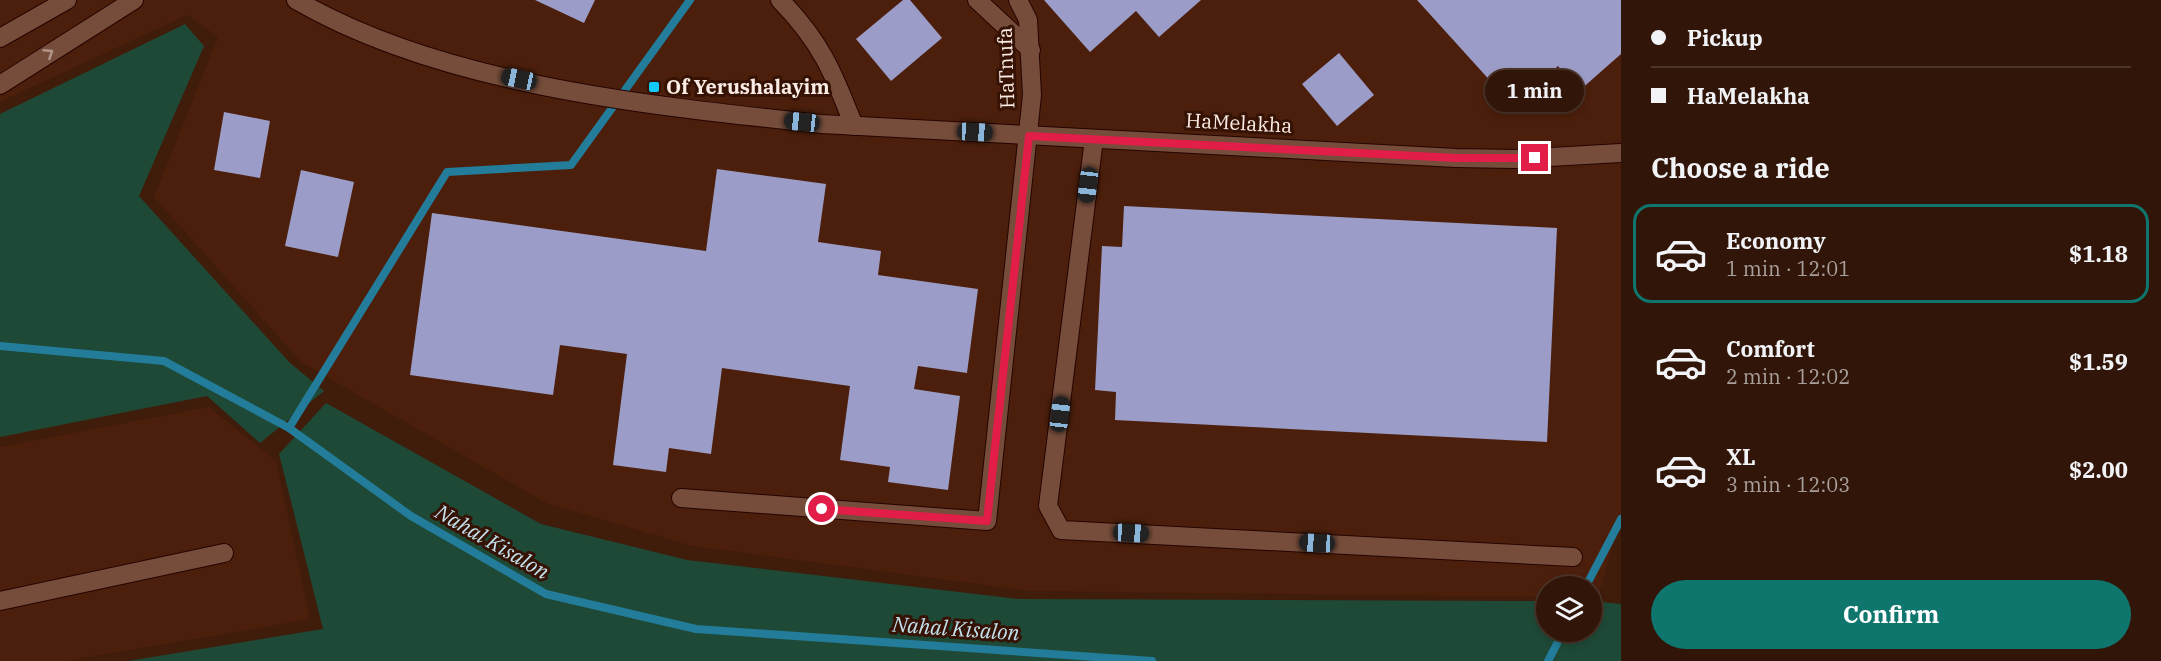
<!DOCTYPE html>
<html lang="en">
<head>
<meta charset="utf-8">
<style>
	:root { --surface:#301508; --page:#3c2216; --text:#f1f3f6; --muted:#a89f9c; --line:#4b3429; --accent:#0f766e }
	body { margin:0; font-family:"IBM Plex Serif",serif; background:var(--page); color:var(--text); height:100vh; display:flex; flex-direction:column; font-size:22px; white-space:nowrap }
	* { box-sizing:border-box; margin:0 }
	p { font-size:20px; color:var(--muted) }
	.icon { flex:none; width:33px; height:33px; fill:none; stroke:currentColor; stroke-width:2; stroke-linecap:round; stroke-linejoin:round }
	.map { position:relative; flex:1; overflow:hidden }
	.details { display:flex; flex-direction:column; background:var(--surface); width:540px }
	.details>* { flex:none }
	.hud { display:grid; align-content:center; height:132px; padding:0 30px; background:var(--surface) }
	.tools { position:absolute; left:1536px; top:576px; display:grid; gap:12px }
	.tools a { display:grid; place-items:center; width:66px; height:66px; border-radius:50%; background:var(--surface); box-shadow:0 3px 9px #0003,0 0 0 2px var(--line); font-size:30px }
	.end { position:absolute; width:27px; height:27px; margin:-14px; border:8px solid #e11d48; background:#fff; box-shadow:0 0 0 3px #fff }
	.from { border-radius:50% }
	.bubble { position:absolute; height:42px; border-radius:21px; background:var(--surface); box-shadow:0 3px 9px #0003,0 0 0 2px var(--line); font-size:20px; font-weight:800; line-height:42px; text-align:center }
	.car { position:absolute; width:18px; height:36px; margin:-18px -9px; border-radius:8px; box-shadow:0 0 4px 2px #0007; background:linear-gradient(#222 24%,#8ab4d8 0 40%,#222 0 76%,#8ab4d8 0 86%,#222 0) }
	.hud b { display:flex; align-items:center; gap:21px; height:57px; font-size:22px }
	.hud b+b { border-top:2px solid var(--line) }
	.hud i { width:15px; height:15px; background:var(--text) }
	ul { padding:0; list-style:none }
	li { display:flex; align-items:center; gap:18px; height:99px; margin:0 12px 9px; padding:0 18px; border:3px solid transparent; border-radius:18px }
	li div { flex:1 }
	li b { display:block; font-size:22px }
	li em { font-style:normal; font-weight:800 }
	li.on { border-color:var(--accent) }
	li>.icon { width:54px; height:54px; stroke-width:1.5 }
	h2 { padding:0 30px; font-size:27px; line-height:72px }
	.primary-button { display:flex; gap:12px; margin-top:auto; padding:12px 30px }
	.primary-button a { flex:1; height:69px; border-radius:36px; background:var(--accent); color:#fff; font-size:24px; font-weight:800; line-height:69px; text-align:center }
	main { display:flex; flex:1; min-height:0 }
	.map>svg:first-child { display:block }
</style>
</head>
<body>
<main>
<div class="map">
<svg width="1621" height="661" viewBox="0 0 1621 661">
	<rect width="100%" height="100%" fill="#401c0b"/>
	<!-- built -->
	<g fill="#4b1f0b">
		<polygon points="0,0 1621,0 1621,515 1598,598 1592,597 1592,586 1546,586 1546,597 1029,591 692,546 546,503 301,362 154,197 218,37 187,15 0,102"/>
		<polygon points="209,407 276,461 310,619 66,661 0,661 0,447"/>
	</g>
	<!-- green -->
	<g fill="#1e4937">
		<polygon points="185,24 204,46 139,196 290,363 324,391 260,443 207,396 0,437 0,114"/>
		<polygon points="326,403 541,524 687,560 1019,599 1546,601 1546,632 1592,632 1592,601 1621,604 1621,661 128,661 323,629 279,454"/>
	</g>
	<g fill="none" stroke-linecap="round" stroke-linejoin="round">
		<!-- stream -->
		<g stroke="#237d9a" stroke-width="8">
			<polyline points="0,346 164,361 289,428 411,516 546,594 696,629 1152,661"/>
			<polyline points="289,428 447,172 571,165 690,0"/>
			<polyline points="1586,586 1621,519"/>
			<polyline points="1548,661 1563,632"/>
		</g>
	</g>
	<!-- building -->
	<g fill="#9b9dc8">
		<polygon points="535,0 595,0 584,23"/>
		<polygon points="903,0 910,0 942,38 891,81 856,39"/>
		<polygon points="1044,0 1201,0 1159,37 1136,11 1090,52"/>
		<polygon points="1417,0 1621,0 1621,54 1579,91 1558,66 1513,106"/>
		<polygon points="1339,53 1374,95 1337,126 1302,84"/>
		<polygon points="224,112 270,121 260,178 214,170"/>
		<polygon points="717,169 826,184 818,242 881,251 878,275 978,289 967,373 918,366 914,389 960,396 948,490 888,482 890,467 840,460 850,386 722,368 711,454 669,448 666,472 613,465 627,354 560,345 553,395 410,375 432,213 706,251"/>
		<polygon points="301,170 354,182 338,257 285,246"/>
		<polygon points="1124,206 1557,228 1547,442 1115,420 1116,392 1095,390 1102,246 1122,247"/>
	</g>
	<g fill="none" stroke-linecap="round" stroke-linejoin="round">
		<defs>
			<g id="minor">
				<path d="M 296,0 C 444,86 653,106 822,124 L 1456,158 L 1515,159 L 1621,153"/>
				<path d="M 780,0 C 821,42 833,72 854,126"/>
				<polyline points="977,0 1031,50"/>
				<polyline points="0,38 67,0"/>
				<polyline points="0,85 134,0"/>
				<polyline points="1094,139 1048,506 1061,530 1573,557"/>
				<polyline points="681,498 987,521 1032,95 1028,20 1018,0"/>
				<polyline points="0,601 224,553"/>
			</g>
		</defs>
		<!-- minor casing -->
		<use href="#minor" stroke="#250400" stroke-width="20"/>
		<!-- minor -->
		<use href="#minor" stroke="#764d3b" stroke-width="18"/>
	</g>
	<!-- one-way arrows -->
	<defs><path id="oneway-chevron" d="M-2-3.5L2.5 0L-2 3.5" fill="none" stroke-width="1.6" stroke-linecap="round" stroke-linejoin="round" transform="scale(1.5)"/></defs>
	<use stroke="#b29588" href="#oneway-chevron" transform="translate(49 53) rotate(-33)"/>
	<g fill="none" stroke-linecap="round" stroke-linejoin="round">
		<!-- route -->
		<polyline stroke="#e11d48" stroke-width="8" points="822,509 987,521 1029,136 1456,158 1535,158"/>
	</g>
	<!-- markers -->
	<rect fill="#11cafb" stroke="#351203" stroke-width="2" x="648" y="81" width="12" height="12" rx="3"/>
	<g text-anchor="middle" stroke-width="6" stroke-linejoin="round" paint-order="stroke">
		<!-- street labels -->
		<g font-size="20" fill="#fbece6" stroke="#351203">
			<text transform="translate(1006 68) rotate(-92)" y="7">HaTnufa</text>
			<text transform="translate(1239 123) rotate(3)" y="7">HaMelakha</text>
		</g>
		<!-- poi labels -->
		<g font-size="20" font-weight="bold" fill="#fbece6" stroke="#351203" text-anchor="start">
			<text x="666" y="94">Of Yerushalayim</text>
		</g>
		<!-- water labels -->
		<g font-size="21" font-style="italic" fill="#c3e2ee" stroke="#351203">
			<text transform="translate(492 542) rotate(30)" y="7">Nahal Kisalon</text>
			<text transform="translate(956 629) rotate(4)" y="7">Nahal Kisalon</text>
		</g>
	</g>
</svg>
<div class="tools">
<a><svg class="icon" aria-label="layers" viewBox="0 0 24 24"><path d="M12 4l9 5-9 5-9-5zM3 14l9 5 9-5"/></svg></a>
</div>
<i class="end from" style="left:822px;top:509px"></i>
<i class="end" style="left:1535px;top:158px"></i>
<div class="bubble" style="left:1485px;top:70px;width:99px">1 min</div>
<i class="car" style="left:519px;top:79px;rotate:282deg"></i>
<i class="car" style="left:802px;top:122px;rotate:276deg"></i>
<i class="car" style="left:975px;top:132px;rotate:93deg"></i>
<i class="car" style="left:1088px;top:185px;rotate:187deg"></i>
<i class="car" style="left:1060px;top:414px;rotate:7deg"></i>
<i class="car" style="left:1131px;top:533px;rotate:93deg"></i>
<i class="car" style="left:1317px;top:543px;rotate:273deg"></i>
</div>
<section class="details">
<div class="hud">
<b><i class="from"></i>Pickup</b>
<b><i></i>HaMelakha</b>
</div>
<h2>Choose a ride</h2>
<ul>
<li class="on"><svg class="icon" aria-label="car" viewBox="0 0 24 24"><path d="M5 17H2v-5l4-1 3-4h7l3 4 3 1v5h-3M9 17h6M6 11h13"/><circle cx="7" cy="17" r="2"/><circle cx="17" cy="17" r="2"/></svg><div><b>Economy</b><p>1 min · 12:01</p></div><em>$1.18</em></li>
<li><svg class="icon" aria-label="car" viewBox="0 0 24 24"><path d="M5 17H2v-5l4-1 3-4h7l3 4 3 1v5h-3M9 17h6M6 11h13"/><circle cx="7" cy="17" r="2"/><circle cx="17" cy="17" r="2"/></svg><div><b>Comfort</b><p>2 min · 12:02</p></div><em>$1.59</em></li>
<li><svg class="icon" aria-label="car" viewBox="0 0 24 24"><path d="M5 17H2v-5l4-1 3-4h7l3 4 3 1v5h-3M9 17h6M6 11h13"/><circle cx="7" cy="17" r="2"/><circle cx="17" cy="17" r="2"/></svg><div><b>XL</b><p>3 min · 12:03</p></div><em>$2.00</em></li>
</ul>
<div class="primary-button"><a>Confirm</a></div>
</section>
</main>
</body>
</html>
